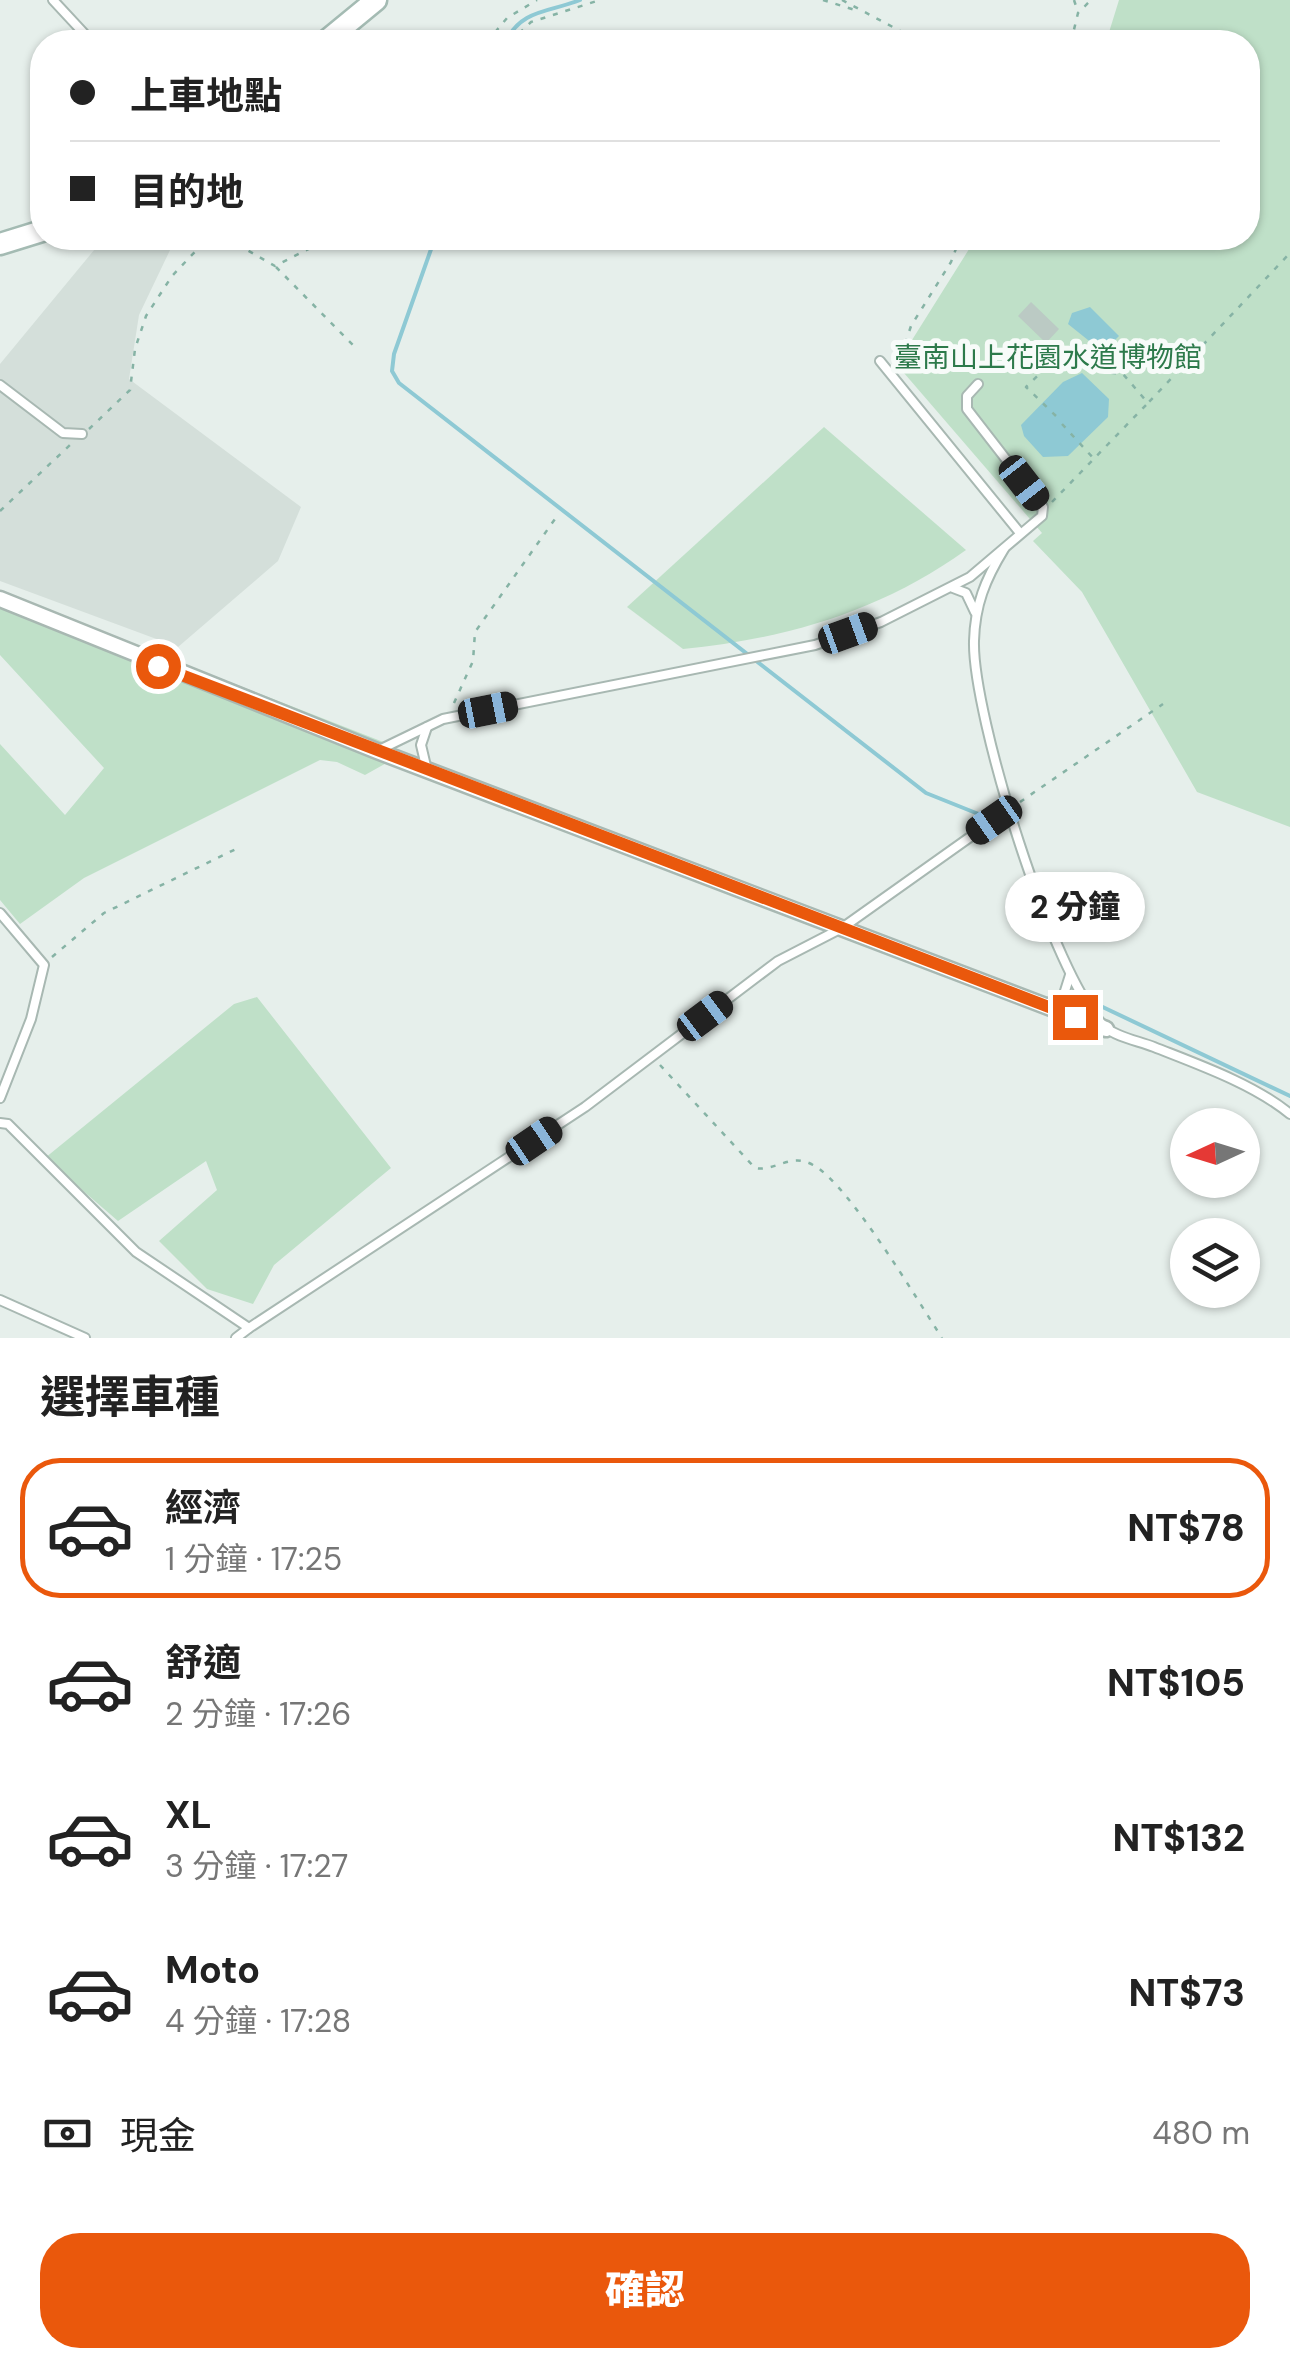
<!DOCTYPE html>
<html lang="zh-TW">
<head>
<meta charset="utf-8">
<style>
	:root { --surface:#fff; --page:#f2f2f2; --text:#222; --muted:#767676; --line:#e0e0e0; --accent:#ea580c }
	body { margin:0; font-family:"DM Sans","Noto Sans TC",sans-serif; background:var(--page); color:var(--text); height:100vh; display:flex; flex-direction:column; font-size:38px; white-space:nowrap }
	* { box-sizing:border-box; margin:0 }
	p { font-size:32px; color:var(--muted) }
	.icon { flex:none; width:55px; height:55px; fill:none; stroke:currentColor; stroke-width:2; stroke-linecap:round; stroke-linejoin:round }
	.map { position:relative; height:1338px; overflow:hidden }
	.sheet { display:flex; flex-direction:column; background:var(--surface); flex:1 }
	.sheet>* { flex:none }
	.hud { position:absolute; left:30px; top:30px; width:1230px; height:220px; border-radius:40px; box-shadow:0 2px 8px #0004; display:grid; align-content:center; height:220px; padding:0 40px; background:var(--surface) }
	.needle { width:65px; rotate:266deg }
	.buttons { position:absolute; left:1170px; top:1108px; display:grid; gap:20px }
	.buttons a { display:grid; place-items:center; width:90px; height:90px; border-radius:50%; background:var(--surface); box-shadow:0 2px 8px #0004; font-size:50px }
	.end { position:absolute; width:45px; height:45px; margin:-22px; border:12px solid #ea580c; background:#fff; box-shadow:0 0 0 5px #fff }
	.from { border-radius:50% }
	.bubble { position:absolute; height:70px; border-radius:35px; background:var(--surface); box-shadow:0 2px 8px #0004; font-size:32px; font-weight:800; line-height:70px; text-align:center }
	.car { position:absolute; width:30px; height:60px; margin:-30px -15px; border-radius:12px; box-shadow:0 0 8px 2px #0007; background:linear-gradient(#222 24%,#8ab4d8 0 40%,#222 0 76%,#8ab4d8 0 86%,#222 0) }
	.hud b { display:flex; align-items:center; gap:35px; height:95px; font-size:38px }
	.hud b+b { border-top:2px solid var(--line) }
	.hud i { width:25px; height:25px; background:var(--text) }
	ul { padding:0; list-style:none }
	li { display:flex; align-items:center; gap:30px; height:140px; margin:0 20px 15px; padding:0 20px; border:5px solid transparent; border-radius:40px }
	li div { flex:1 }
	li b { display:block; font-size:38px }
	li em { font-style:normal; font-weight:800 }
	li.on { border-color:var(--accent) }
	li>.icon { width:90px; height:90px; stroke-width:1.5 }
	h2 { padding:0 40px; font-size:45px; line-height:120px }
	.pay { display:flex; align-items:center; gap:25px; height:110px; padding:0 40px; font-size:38px }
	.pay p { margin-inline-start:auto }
	.button { display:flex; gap:20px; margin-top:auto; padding:20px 40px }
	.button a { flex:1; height:115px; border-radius:40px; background:var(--accent); color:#fff; font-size:40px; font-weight:800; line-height:115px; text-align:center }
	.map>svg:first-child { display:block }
</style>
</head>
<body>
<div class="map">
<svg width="1290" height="1338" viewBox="0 0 1290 1338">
	<rect width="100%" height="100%" fill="#e6efeb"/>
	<!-- built -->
	<polygon fill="#d4dfda" points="104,238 151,238 171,248 139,315 129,379 301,507 278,561 178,647 0,581 0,364"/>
	<!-- green -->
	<g fill="#bfe0c8">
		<polygon points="1119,0 1290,0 1290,827 1197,792 1082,592 1033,541 1042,533 904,373 912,340 976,238 1248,238 1248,42 1106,42"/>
		<path d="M 824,427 L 966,550 C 881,611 786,639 683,649 L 627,607 Z"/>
		<polygon points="0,592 391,745 390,761 365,775 337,762 320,760 84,878 20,924 0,900 0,744 65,815 104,768 0,655"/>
		<polygon points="257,997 391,1168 274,1265 253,1304 207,1289 159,1241 217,1190 206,1161 118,1221 45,1158 234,1004"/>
	</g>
	<!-- water -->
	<g fill="#8ec9d4">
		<polygon points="1090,307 1119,336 1103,352 1068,324 1072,313"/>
		<polygon points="1082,373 1109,399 1108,417 1068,456 1043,457 1024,436 1021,425 1063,382"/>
	</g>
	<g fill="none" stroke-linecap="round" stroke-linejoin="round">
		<!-- stream -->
		<g stroke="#8ec9d4" stroke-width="4">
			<path d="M 506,42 C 520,9 551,12 580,0"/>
			<polyline points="435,238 394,354 392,371 399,383 926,793 1011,827"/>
			<polyline points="1090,1001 1290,1096"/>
		</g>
	</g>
	<!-- building -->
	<polygon fill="#bbcac4" points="1031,302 1059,329 1046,343 1018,316"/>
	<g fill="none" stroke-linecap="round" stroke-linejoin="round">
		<defs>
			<g id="lane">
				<polyline points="53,0 92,42"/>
				<polyline points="880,361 1020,533"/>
				<polyline points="0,385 63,433 82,434"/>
				<path d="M 1004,549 C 985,580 975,605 974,641 C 972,713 1053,978 1105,1027 C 1116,1037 1139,1041 1154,1047 C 1197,1064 1254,1084 1290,1114"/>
				<polyline points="953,588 966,593 975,612"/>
				<polyline points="377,751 443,719 815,645 881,622 970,577 1042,516 1043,507 967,409 967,396 978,384"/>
				<polyline points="426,766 421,745 427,727"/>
				<polyline points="0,913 44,965 31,1019 0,1098"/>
				<polyline points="1047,1004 1064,994 1070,975"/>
				<polyline points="0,1123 8,1124 136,1252 249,1328 236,1338"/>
				<polyline points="0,1300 85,1338"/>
				<polyline points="249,1328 585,1107 778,961 842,928 1011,808"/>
			</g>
			<polyline id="street" points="0,599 377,751 1106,1029"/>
			<g id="secondary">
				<polyline points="325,42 376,0"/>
				<polyline points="0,244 42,231"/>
			</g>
		</defs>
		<!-- lane casing -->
		<use href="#lane" stroke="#a8b8b2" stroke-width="12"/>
		<!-- street casing -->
		<use href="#street" stroke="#a8b8b2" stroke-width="19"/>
		<!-- secondary casing -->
		<use href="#secondary" stroke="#a4bbb3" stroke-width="25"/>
		<!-- path -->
		<g stroke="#86b3a5" stroke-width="2.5" stroke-dasharray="5 8" stroke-linecap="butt">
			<polyline points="823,0 855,10"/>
			<polyline points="842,0 921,42"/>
			<polyline points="1074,0 1078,12"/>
			<polyline points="487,42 507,18 537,0"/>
			<polyline points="510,42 531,22 600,0"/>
			<polyline points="1071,42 1078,13 1091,0"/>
			<polyline points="226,238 275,266 330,238"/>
			<polyline points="276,267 354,346"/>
			<polyline points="897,368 911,326 951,262 960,238"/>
			<polyline points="1056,416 1026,387 1070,344 1096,371 1123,374 1148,403 1290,253"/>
			<polyline points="1062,424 1095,460"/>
			<polyline points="89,429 130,390 135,349 146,316 172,276 208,238"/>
			<polyline points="1052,502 1147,404"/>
			<polyline points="0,511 71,444"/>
			<polyline points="454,703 473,661 475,632 555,519"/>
			<polyline points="1020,802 1163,704"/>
			<polyline points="52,957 104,913 238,848"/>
			<path d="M 660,1065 L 755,1168 C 775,1172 791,1152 813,1165 C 848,1183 918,1301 942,1338"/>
		</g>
		<!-- lane -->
		<use href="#lane" stroke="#fff" stroke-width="8"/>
		<!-- street -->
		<use href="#street" stroke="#fff" stroke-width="14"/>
		<!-- secondary -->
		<use href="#secondary" stroke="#fff" stroke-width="20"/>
	</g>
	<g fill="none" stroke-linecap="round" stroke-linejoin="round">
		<!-- route -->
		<polyline stroke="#ea580c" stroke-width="12" points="158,666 1075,1017"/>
	</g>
	<g text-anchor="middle" stroke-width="10" stroke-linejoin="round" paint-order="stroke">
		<!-- park labels -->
		<g font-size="28" fill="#2d7a4b" stroke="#f7fbf9">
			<text x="1048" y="367">臺南山上花園水道博物館</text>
		</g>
	</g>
</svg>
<div class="buttons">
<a><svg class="needle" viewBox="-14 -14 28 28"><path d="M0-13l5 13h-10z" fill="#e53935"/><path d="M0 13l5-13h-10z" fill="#767676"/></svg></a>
<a><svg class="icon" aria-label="layers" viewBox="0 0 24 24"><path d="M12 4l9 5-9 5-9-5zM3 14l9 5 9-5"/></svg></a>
</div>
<i class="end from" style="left:158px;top:666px"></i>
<i class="end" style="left:1075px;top:1017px"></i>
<div class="bubble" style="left:1005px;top:872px;width:140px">2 分鐘</div>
<i class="car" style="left:1024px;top:483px;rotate:142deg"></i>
<i class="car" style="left:848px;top:633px;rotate:70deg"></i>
<i class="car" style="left:488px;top:710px;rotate:79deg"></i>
<i class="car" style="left:994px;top:820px;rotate:235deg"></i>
<i class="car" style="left:705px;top:1016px;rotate:53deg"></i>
<i class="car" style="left:534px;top:1141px;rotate:56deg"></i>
<div class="hud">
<b><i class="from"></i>上車地點</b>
<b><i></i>目的地</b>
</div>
</div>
<section class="sheet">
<h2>選擇車種</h2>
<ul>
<li class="on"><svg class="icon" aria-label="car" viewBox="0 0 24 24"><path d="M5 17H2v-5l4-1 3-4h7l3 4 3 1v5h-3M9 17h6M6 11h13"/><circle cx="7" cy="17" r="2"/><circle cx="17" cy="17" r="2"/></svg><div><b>經濟</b><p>1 分鐘 · 17:25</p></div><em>NT$78</em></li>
<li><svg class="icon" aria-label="car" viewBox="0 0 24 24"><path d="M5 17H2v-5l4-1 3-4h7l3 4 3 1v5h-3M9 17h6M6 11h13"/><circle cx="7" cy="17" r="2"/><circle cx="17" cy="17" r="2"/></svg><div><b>舒適</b><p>2 分鐘 · 17:26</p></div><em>NT$105</em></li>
<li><svg class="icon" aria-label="car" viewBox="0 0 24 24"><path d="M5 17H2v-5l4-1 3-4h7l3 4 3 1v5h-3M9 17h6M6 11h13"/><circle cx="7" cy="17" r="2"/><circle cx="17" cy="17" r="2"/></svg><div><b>XL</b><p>3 分鐘 · 17:27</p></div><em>NT$132</em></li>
<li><svg class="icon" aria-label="car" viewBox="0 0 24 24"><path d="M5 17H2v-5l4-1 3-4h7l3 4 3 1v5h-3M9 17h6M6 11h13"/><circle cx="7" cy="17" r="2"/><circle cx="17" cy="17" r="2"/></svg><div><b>Moto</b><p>4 分鐘 · 17:28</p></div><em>NT$73</em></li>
</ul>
<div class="pay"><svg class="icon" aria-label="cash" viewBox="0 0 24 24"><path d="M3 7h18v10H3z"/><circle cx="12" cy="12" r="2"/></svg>現金<p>480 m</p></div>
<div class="button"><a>確認</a></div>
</section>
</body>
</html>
